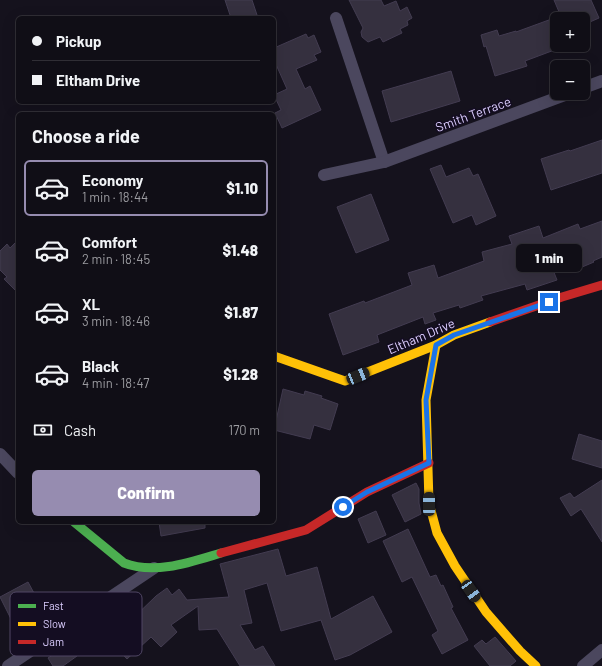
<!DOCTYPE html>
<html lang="en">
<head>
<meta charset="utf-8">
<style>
	:root { --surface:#100e16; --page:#19171f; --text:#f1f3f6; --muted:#9c9ca1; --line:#302e35; --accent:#968cb0 }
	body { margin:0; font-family:Barlow,sans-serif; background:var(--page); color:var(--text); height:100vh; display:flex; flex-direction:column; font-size:15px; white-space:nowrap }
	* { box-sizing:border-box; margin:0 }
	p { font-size:13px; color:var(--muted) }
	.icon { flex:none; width:22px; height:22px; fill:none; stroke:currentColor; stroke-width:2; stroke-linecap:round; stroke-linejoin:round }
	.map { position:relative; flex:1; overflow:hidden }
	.panel { position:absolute; left:16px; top:112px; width:260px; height:412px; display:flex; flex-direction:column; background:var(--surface); border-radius:6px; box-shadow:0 4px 16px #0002,0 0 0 1px var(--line) }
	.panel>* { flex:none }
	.guide { position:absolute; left:16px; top:16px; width:260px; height:88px; border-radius:6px; box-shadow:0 4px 16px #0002,0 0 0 1px var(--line); display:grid; align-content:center; height:88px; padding:0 16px; background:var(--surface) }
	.tools { position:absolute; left:550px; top:12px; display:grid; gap:8px }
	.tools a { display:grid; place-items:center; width:40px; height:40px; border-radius:6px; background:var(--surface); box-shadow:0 4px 16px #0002,0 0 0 1px var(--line); font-size:20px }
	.end { position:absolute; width:18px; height:18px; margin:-9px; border:5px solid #1a73e8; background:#fff; box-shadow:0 0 0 2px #fff }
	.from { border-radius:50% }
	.bubble { position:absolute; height:28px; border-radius:6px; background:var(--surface); box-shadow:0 4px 16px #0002,0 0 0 1px var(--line); font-size:13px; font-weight:800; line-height:28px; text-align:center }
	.car { position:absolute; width:12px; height:24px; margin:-12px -6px; border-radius:5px; box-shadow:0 0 3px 1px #0007; background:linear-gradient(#222 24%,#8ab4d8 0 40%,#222 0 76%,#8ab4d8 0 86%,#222 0) }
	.guide b { display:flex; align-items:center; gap:14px; height:38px; font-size:15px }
	.guide b+b { border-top:1px solid var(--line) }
	.guide i { width:10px; height:10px; background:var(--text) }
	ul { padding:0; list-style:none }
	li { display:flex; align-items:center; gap:12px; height:56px; margin:0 8px 6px; padding:0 8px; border:2px solid transparent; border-radius:6px }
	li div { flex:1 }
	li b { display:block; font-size:15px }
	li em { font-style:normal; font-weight:800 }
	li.active { border-color:var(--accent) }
	li>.icon { width:36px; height:36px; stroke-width:1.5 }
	h2 { padding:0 16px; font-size:18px; line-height:48px }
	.pay { display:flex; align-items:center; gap:10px; height:44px; padding:0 16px; font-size:15px }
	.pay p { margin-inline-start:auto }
	.button { display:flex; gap:8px; margin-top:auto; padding:8px 16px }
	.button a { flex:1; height:46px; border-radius:6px; background:var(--accent); color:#fff; font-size:16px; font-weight:800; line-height:46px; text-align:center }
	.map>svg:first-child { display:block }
</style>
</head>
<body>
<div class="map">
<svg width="602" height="666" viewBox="0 0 602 666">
	<rect width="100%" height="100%" fill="#15121d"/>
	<!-- building -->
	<g fill="#35303f" stroke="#433c51">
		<polygon points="225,0 252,0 257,15 249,18 231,18"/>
		<polygon points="349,0 381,0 384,6 396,1 400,11 407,7 412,18 407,21 408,25 400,29 402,33 383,42 380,37 368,42 362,37 361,32 363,28"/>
		<polygon points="554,0 591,0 599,18 583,25 583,19 562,19"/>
		<polygon points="557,17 557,49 525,61 527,66 495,76 486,46 484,47 481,35 497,30 499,36 516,31 516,32"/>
		<polygon points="306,34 308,38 314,35 321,52 314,55 317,60 296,69 305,89 310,86 321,110 282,128 275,113 281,110 274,95 287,89 274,60 274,48"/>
		<polygon points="451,71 460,101 391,122 382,91"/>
		<polygon points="602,140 602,173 551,190 541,159 569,150 570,151"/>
		<polygon points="441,165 446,177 469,168 473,176 478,174 496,216 476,225 472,215 453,223 430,169"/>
		<polygon points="371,194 389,240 356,253 337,207"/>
		<polygon points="602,221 602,257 593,261 594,262 575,270 570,264 553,270 557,280 527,290 525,284 481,296 483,300 460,308 459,305 433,313 436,320 425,324 423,317 377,335 379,342 343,355 329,314 364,301 365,303 412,285 408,273 434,265 438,278 484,261 482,252 512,244 509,236 539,226 543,238 578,224 580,229"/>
		<polygon points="18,240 18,293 4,279 7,277 0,270 0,251 7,244 10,248"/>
		<polygon points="283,389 304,395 305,391 322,396 321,398 338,404 330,430 314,425 310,439 274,430"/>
		<polygon points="579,434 602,441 602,468 572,459"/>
		<polygon points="602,480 602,542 581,509 571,516 560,498 570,493 574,498"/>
		<polygon points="416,483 419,489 419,503 421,514 405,522 392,495"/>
		<polygon points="376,511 386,535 368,543 358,519"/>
		<polygon points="159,522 205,522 205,528 161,536"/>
		<polygon points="408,529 430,577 436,575 441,586 443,585 453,607 451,608 468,640 442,654 432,635 438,631 412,577 402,582 383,541"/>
		<polygon points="278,549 286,576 317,567 331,619 373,596 392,632 350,655 335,660 321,620 281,631 267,583 244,590 252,623 240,625 255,650 263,646 275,666 240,666 217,629 199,630 198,606 171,625 177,632 161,647 151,637 127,659 105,635 121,621 126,625 156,596 167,588 172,595 179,589 187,600 229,597 220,564"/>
		<polygon points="28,582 41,606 12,621 0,597"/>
		<polygon points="495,637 516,661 510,666 490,666 474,646 482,640 486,644"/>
		<polygon points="69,644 77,656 63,666 53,666 48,658"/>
	</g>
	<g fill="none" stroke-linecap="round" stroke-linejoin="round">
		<!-- street -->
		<g stroke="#4b475e" stroke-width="12">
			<polyline points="336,18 384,162"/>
			<polyline points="583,88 602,81"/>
			<polyline points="324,175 384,162 570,93"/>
			<polyline points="0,454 18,473"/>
			<polyline points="8,666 154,568"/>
			<polyline points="583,666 602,650"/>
		</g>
		<!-- fast -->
		<path stroke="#4caf50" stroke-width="9" d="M 74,522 L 124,563 C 155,575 191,562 221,553"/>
		<!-- slow -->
		<g stroke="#ffc107" stroke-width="9">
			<polyline points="436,345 426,400 429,503 437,533 455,566 486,612 520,651 536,666"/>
			<polyline points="274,356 345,381 436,345 454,335 490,322"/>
		</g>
		<!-- jam -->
		<g stroke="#c62828" stroke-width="9">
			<polyline points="490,322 562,297 602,285"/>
			<polyline points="221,553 306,530 367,492 429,463"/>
		</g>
	</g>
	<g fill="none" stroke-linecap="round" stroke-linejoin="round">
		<!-- route -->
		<polyline stroke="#1a73e8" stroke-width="5" points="343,507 367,492 429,463 426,400 436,345 454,335 549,302"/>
	</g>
	<g text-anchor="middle" stroke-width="3" stroke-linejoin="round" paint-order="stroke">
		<!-- street labels -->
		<g font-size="13" fill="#dcceff" stroke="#140d22">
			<text transform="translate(473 114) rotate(-20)" y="5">Smith Terrace</text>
			<text transform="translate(421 336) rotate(-23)" y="5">Eltham Drive</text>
		</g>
	</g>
	<!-- legend -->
	<rect x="10" y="592" width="132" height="64" rx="6" fill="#140d22" stroke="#504764" stroke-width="1"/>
	<rect x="18" y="604" width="18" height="4" fill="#4caf50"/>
	<rect x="18" y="622" width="18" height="4" fill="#ffc107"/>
	<rect x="18" y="640" width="18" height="4" fill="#c62828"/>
	<g font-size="11" fill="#dcceff">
		<text x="43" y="610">Fast</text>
		<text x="43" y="628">Slow</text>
		<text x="43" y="646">Jam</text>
	</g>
</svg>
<div class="tools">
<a>+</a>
<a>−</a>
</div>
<i class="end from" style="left:343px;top:507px"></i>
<i class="end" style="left:549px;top:302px"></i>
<div class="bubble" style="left:516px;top:244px;width:66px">1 min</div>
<i class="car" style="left:358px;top:376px;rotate:68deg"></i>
<i class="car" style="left:429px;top:504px;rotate:0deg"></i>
<i class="car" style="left:471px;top:591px;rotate:145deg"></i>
<div class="guide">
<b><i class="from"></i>Pickup</b>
<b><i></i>Eltham Drive</b>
</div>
<section class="panel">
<h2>Choose a ride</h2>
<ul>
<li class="active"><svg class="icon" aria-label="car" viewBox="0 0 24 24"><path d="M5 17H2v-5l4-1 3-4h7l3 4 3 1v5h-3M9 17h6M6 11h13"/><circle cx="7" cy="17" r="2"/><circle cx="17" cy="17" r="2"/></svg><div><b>Economy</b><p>1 min · 18:44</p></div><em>$1.10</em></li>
<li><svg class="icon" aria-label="car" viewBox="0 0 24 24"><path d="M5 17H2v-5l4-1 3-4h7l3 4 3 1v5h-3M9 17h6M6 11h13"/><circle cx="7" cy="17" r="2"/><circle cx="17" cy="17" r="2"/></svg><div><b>Comfort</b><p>2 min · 18:45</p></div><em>$1.48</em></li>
<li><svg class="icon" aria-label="car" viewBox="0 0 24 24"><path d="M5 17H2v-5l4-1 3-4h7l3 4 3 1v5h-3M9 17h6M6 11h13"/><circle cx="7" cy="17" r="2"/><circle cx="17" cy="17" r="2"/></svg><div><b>XL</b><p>3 min · 18:46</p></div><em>$1.87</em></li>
<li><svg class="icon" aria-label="car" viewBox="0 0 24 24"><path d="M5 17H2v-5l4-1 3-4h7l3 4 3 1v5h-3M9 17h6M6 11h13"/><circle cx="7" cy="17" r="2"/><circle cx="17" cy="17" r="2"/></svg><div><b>Black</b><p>4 min · 18:47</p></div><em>$1.28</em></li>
</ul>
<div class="pay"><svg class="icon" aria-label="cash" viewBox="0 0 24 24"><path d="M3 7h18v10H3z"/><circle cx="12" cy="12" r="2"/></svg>Cash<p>170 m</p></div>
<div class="button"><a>Confirm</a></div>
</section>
</div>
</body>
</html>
